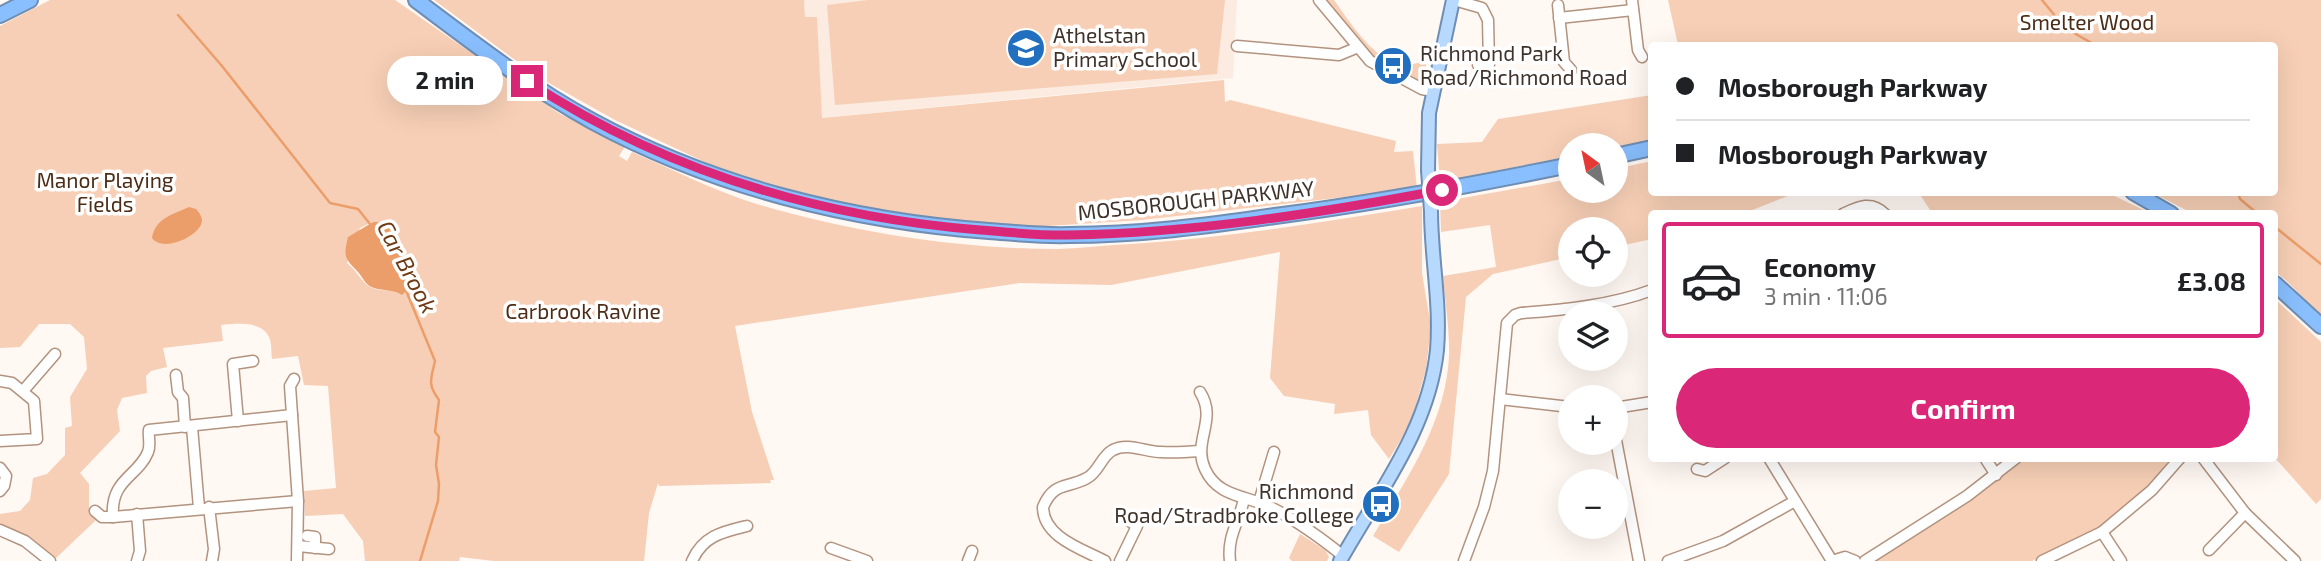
<!DOCTYPE html>
<html lang="en">
<head>
<meta charset="utf-8">
<style>
	:root { --surface:#fff; --page:#f6f6f6; --text:#202124; --muted:#757577; --line:#e0e0e0; --accent:#db2777 }
	body { margin:0; font-family:"Exo 2",sans-serif; background:var(--page); color:var(--text); height:100vh; display:flex; flex-direction:column; font-size:26px; white-space:nowrap }
	* { box-sizing:border-box; margin:0 }
	p { font-size:23px; color:var(--muted) }
	.icon { flex:none; width:38px; height:38px; fill:none; stroke:currentColor; stroke-width:2; stroke-linecap:round; stroke-linejoin:round }
	.map { position:relative; flex:1; overflow:hidden }
	.panel { position:absolute; left:1648px; top:210px; width:630px; height:252px; display:flex; flex-direction:column; background:var(--surface); border-radius:7px; box-shadow:0 7px 28px #0002 }
	.panel>* { flex:none }
	.guide { position:absolute; left:1648px; top:42px; width:630px; height:154px; border-radius:7px; box-shadow:0 7px 28px #0002; display:grid; align-content:center; height:154px; padding:0 28px; background:var(--surface) }
	.needle { width:46px; rotate:327deg }
	.controls { position:absolute; left:1558px; top:133px; display:grid; gap:14px }
	.controls a { display:grid; place-items:center; width:70px; height:70px; border-radius:50%; background:var(--surface); box-shadow:0 7px 28px #0002; font-size:35px }
	.end { position:absolute; width:32px; height:32px; margin:-16px; border:9px solid #db2777; background:#fff; box-shadow:0 0 0 4px #fff }
	.from { border-radius:50% }
	.bubble { position:absolute; height:49px; border-radius:24px; background:var(--surface); box-shadow:0 7px 28px #0002; font-size:23px; font-weight:700; line-height:49px; text-align:center }
	.guide b { display:flex; align-items:center; gap:24px; height:66px; font-size:26px }
	.guide b+b { border-top:2px solid var(--line) }
	.guide i { width:18px; height:18px; background:var(--text) }
	ul { padding:12px 0 0; list-style:none }
	li { display:flex; align-items:center; gap:21px; height:116px; margin:0 14px 10px; padding:0 14px; border:4px solid var(--line); border-radius:7px }
	li div { flex:1 }
	li b { display:block; font-size:26px }
	li em { font-style:normal; font-weight:700 }
	li.active { border-color:var(--accent) }
	li>.icon { width:63px; height:63px; stroke-width:1.5 }
	.button { display:flex; gap:14px; margin-top:auto; padding:14px 28px }
	.button a { flex:1; height:80px; border-radius:42px; background:var(--accent); color:#fff; font-size:28px; font-weight:700; line-height:80px; text-align:center }
	.map>svg:first-child { display:block }
</style>
</head>
<body>
<div class="map">
<svg width="2321" height="561" viewBox="0 0 2321 561">
	<rect width="100%" height="100%" fill="#fff8f3"/>
	<!-- built -->
	<polygon fill="#fbebe0" points="804,0 1237,0 1233,78 821,118 817,17 805,17"/>
	<!-- green -->
	<g fill="#f7cfb6" fill-rule="evenodd">
		<path d="M 50,0 L 395,0 L 560,114 L 626,145 L 619,156 L 627,161 L 632,152 C 674,170 716,192 760,205 C 856,233 958,249 1058,249 C 1083,248 1108,245 1132,244 C 1230,237 1326,222 1422,206 L 1422,273 L 1431,327 L 1426,369 L 1411,423 L 1389,459 L 1371,435 L 1368,410 L 1334,414 L 1335,404 L 1284,396 L 1270,378 L 1280,252 L 1111,285 L 1019,283 L 735,326 L 752,412 L 774,480 L 770,480 L 771,483 L 659,486 L 658,483 L 649,513 L 644,561 L 494,561 L 460,557 L 459,561 L 365,561 L 363,541 L 343,514 L 305,516 L 304,491 L 336,488 L 328,386 L 304,385 L 298,356 L 272,359 C 271,352 272,343 269,337 C 261,320 236,324 221,325 L 223,341 L 163,348 L 167,367 L 151,371 L 146,376 L 147,393 L 122,398 L 117,410 L 120,431 L 80,473 L 89,484 L 89,513 L 96,520 L 55,559 L 37,545 L 0,527 L 0,514 L 20,511 L 30,500 L 33,478 L 47,474 L 65,455 L 65,428 L 72,426 L 70,397 L 87,369 L 84,337 L 70,324 L 39,324 L 20,347 L 0,348 L 0,26 ZM 372,222 L 393,230 L 407,263 L 408,288 C 396,290 378,293 367,285 C 361,280 355,269 347,263 L 360,228 Z"/>
		<polygon points="434,0 804,0 805,17 817,17 822,118 1224,80 1225,102 1230,100 1396,141 1394,152 1413,151 1417,189 1142,220 1032,227 942,221 853,207 782,188 709,164 615,120 538,77"/>
		<polygon points="868,0 1225,0 1217,74 835,105 827,5"/>
		<path d="M 1326,0 L 1334,0 C 1353,26 1388,85 1427,58 L 1424,80 L 1420,83 L 1372,59 L 1359,45 Z"/>
		<path d="M 1668,0 L 2321,0 L 2321,317 C 2306,302 2292,283 2275,272 L 2275,214 L 2192,213 L 2153,193 L 2275,192 L 2275,46 L 1678,45 Z"/>
		<polygon points="1652,95 1652,140 1615,147 1615,145 1570,145 1570,156 1440,182 1437,144 1482,142 1498,119"/>
		<path d="M 1652,161 L 1652,192 L 1795,193 L 1745,213 L 1652,214 L 1652,239 L 1615,247 L 1615,229 L 1570,229 L 1570,257 L 1493,274 L 1466,297 L 1449,474 L 1399,552 L 1373,536 C 1406,479 1445,425 1449,357 C 1450,331 1445,302 1443,276 L 1496,267 L 1490,225 L 1441,232 L 1440,202 L 1570,179 L 1570,191 L 1615,191 L 1615,169 Z"/>
		<polygon points="1919,193 2108,193 2150,213 1932,213"/>
		<polygon points="2275,299 2321,342 2321,499 2316,504 2275,458"/>
		<polygon points="2021,459 2170,459 2144,492 2101,528 2032,561 1875,561 1972,497"/>
		<polygon points="1300,534 1325,550 1329,557 1327,561 1292,561 1289,558"/>
	</g>
	<!-- water -->
	<g fill="#ec9e6a">
		<path d="M 189,207 L 196,209 C 198,211 201,215 202,219 C 204,234 164,254 152,238 C 155,218 174,214 189,207 Z"/>
		<path d="M 373,222 L 385,222 C 402,241 407,263 409,288 L 402,295 C 393,289 384,291 374,288 C 365,285 364,279 358,272 C 345,258 343,258 348,237 Z"/>
	</g>
	<g fill="none" stroke-linecap="round" stroke-linejoin="round">
		<!-- stream -->
		<g stroke="#ec9e6a" stroke-width="2.5">
			<polyline points="2042,0 2065,28 2097,46"/>
			<polyline points="178,15 222,66 330,203 358,209 370,224"/>
			<polyline points="2238,192 2240,199 2258,214"/>
			<polyline points="2275,227 2321,264"/>
			<path d="M 405,288 L 435,361 C 431,379 427,384 439,400 L 435,432 L 439,437 L 436,465 L 439,484 L 438,501 L 420,561"/>
		</g>
		<defs>
			<g id="minor">
				<polyline points="1319,0 1370,61 1422,89 1433,91"/>
				<polyline points="1454,0 1482,8 1488,20 1489,65 1478,65"/>
				<polyline points="1632,0 1638,50 1642,57"/>
				<polyline points="1558,5 1564,62 1571,70"/>
				<polyline points="1559,18 1633,10"/>
				<polyline points="1237,46 1339,55 1356,48"/>
				<path d="M 1843,214 C 1858,207 1871,200 1885,214"/>
				<polyline points="176,375 178,392 183,398 185,427"/>
				<polyline points="294,379 290,386 298,501 297,561"/>
				<polyline points="0,381 12,383 34,401 37,439 0,441"/>
				<polyline points="23,391 55,354"/>
				<path d="M 1200,392 C 1218,420 1192,441 1205,469 C 1218,498 1247,495 1272,508 C 1294,519 1324,540 1343,556"/>
				<polyline points="1500,399 1570,407"/>
				<polyline points="1615,408 1652,402"/>
				<polyline points="238,421 233,364 253,361"/>
				<polyline points="192,427 199,508"/>
				<polyline points="1615,435 1639,561"/>
				<polyline points="1769,458 1832,561"/>
				<polyline points="1985,458 1996,475"/>
				<polyline points="2203,458 2245,513 2295,561"/>
				<polyline points="0,468 6,476 4,486 0,491"/>
				<polyline points="1697,469 1705,471 1725,458"/>
				<polyline points="1569,495 1570,495"/>
				<polyline points="1259,502 1274,452"/>
				<polyline points="209,507 214,549 212,561"/>
				<polyline points="95,511 102,517 113,517 298,501"/>
				<path d="M 113,517 C 110,479 138,477 148,452 C 151,445 148,437 149,430 L 292,415"/>
				<polyline points="0,530 25,541 50,561"/>
				<polyline points="2102,532 2121,561"/>
				<polyline points="307,536 315,537 315,548"/>
				<polyline points="298,546 329,549"/>
				<polyline points="831,548 867,561"/>
				<polyline points="2209,550 2245,513"/>
				<polyline points="137,561 140,551 137,514"/>
				<path d="M 692,561 C 703,536 722,532 747,526"/>
				<polyline points="968,561 972,551"/>
				<path d="M 1105,561 C 1082,549 1043,537 1043,507 C 1054,481 1067,489 1087,478 C 1099,472 1101,456 1113,450 C 1127,442 1146,452 1161,452 C 1174,453 1187,452 1200,451"/>
				<polyline points="1120,561 1137,526 1125,518"/>
				<path d="M 1230,561 C 1227,535 1239,523 1244,499"/>
				<path d="M 1464,561 L 1484,507 L 1493,471 L 1507,323 L 1515,315 L 1521,313 C 1564,310 1612,305 1652,290"/>
				<polyline points="1668,561 1723,541 1795,501"/>
				<polyline points="1832,561 1845,557 1855,561"/>
				<polyline points="1865,561 1967,496 2016,458"/>
				<polyline points="2042,561 2102,532 2152,490 2180,458"/>
			</g>
			<g id="major">
				<polyline points="1428,170 1429,113 1453,0"/>
				<path d="M 1340,561 C 1378,493 1429,429 1437,350 C 1441,304 1431,257 1431,211"/>
			</g>
			<g id="highway">
				<path d="M 416,0 C 473,43 530,87 592,121 C 714,187 852,221 989,231 C 1016,233 1042,236 1069,235 C 1138,235 1207,226 1275,216 C 1374,203 1472,185 1570,165"/>
				<polyline points="0,15 30,0"/>
				<polyline points="1615,156 1652,148"/>
				<polyline points="2133,192 2171,214"/>
				<polyline points="2275,284 2321,326"/>
			</g>
		</defs>
		<!-- minor casing -->
		<use href="#minor" stroke="#b2937f" stroke-width="13"/>
		<!-- major casing -->
		<use href="#major" stroke="#6f8eb4" stroke-width="16"/>
		<!-- highway casing -->
		<use href="#highway" stroke="#6f8eb4" stroke-width="18"/>
		<!-- minor -->
		<use href="#minor" stroke="#fff" stroke-width="10"/>
		<!-- major -->
		<use href="#major" stroke="#b8d9fe" stroke-width="12"/>
		<!-- highway -->
		<use href="#highway" stroke="#89bffe" stroke-width="14"/>
		<defs>
			<polyline id="major-bridge" points="1428,170 1431,211"/>
		</defs>
		<!-- major-bridge casing -->
		<use href="#major-bridge" stroke="#6f8eb4" stroke-width="16" stroke-linecap="butt"/>
		<!-- major-bridge -->
		<use href="#major-bridge" stroke="#b8d9fe" stroke-width="12"/>
	</g>
	<g fill="none" stroke-linecap="round" stroke-linejoin="round">
		<!-- route -->
		<path stroke="#db2777" stroke-width="9" d="M 527,81 C 663,170 818,217 980,230 C 1009,232 1040,236 1069,235 C 1194,233 1320,213 1442,190"/>
	</g>
	<!-- icons -->
	<defs>
		<symbol id="school-disc" viewBox="-11 -11 22 22"><circle r="9.5" fill="#216fbe" stroke="#fff"/><path d="M0-5L7-2L0 1L-7-2ZM-4 1L0 2.5L4 1V4Q0 6-4 4Z" fill="#fff"/></symbol>
		<symbol id="bus-disc" viewBox="-11 -11 22 22"><circle r="9.5" fill="#216fbe" stroke="#fff"/><path d="M-5-6H5V4H4V6H2V4H-2V6H-4V4H-5ZM-3.5-4V0h7V-4ZM-3.5 1.2v1.5H-2V1.2ZM2 1.2v1.5H3.5V1.2Z" fill="#fff"/></symbol>
	</defs>
	<g fill-rule="evenodd">
		<use href="#school-disc" x="1004" y="26" width="44" height="44"/>
		<use href="#bus-disc" x="1371" y="44" width="44" height="44"/>
		<use href="#bus-disc" x="1359" y="482" width="44" height="44"/>
	</g>
	<g text-anchor="middle" stroke-width="7" stroke-linejoin="round" paint-order="stroke">
		<!-- park labels -->
		<g font-size="21" fill="#4c2c16" stroke="#fff">
			<text x="2087" y="30">Smelter Wood</text>
			<text x="105" y="188">Manor Playing<tspan x="105" dy="24">Fields</tspan></text>
			<text x="583" y="319">Carbrook Ravine</text>
		</g>
		<!-- poi labels -->
		<g font-size="21" fill="#3f322a" stroke="#fff" text-anchor="start">
			<text x="1053" y="43">Athelstan<tspan x="1053" dy="24">Primary School</tspan></text>
			<text x="1420" y="61">Richmond Park<tspan x="1420" dy="24">Road/Richmond Road</tspan></text>
			<text x="1354" y="499" text-anchor="end">Richmond<tspan x="1354" dy="24">Road/Stradbroke College</tspan></text>
		</g>
		<!-- street labels -->
		<g font-size="21" fill="#3f322a" stroke="#fff">
			<text transform="translate(1196 201) rotate(-6)" y="7">MOSBOROUGH PARKWAY</text>
		</g>
		<!-- water labels -->
		<g font-size="23" font-style="italic" fill="#6e3b15" stroke="#fff">
			<text transform="translate(407 267) rotate(62)" y="8">Car Brook</text>
		</g>
	</g>
</svg>
<div class="controls">
<a><svg class="needle" viewBox="-14 -14 28 28"><path d="M0-13l5 13h-10z" fill="#e53935"/><path d="M0 13l5-13h-10z" fill="#757577"/></svg></a>
<a><svg class="icon" aria-label="locate" viewBox="0 0 24 24"><circle cx="12" cy="12" r="6"/><path d="M12 2v4M12 18v4M2 12h4M18 12h4"/></svg></a>
<a><svg class="icon" aria-label="layers" viewBox="0 0 24 24"><path d="M12 4l9 5-9 5-9-5zM3 14l9 5 9-5"/></svg></a>
<a>+</a>
<a>−</a>
</div>
<i class="end from" style="left:1442px;top:190px"></i>
<i class="end" style="left:527px;top:81px"></i>
<div class="bubble" style="left:387px;top:56px;width:116px">2 min</div>
<div class="guide">
<b><i class="from"></i>Mosborough Parkway</b>
<b><i></i>Mosborough Parkway</b>
</div>
<section class="panel">
<ul>
<li class="active"><svg class="icon" aria-label="car" viewBox="0 0 24 24"><path d="M5 17H2v-5l4-1 3-4h7l3 4 3 1v5h-3M9 17h6M6 11h13"/><circle cx="7" cy="17" r="2"/><circle cx="17" cy="17" r="2"/></svg><div><b>Economy</b><p>3 min · 11:06</p></div><em>£3.08</em></li>
</ul>
<div class="button"><a>Confirm</a></div>
</section>
</div>
</body>
</html>
